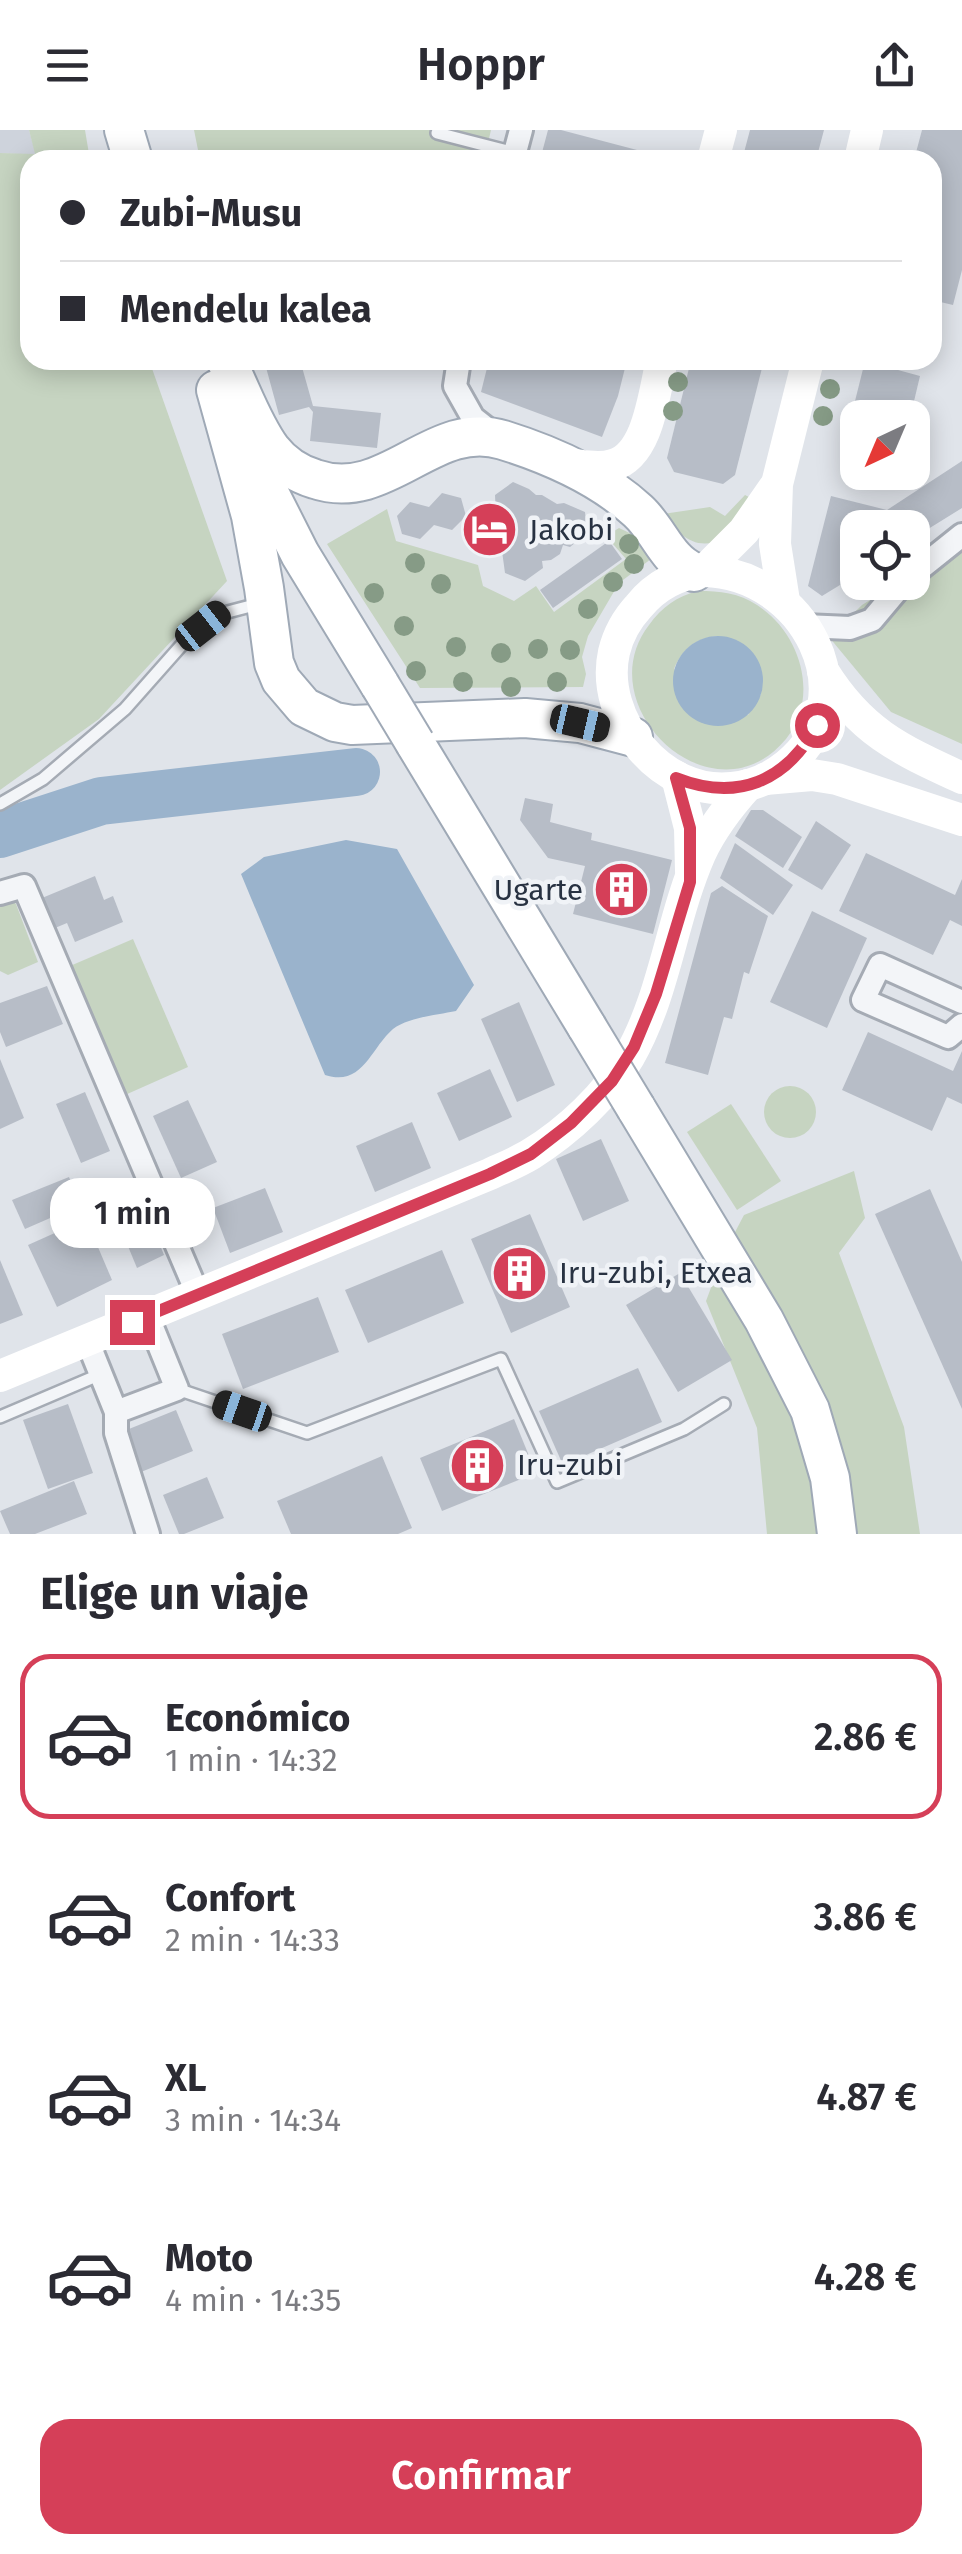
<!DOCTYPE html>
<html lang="es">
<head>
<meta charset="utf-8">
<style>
	:root { --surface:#fff; --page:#f2f2f3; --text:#2b2b33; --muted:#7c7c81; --line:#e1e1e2; --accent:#d53f58 }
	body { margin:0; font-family:"Fira Sans",sans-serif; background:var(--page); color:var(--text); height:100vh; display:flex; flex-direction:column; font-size:38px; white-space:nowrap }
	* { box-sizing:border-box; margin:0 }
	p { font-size:32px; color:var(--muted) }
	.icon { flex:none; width:55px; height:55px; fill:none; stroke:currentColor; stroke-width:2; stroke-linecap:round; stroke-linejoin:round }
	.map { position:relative; height:1404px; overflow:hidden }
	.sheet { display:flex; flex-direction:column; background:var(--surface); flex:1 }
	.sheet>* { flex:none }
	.banner { position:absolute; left:20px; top:20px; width:922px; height:220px; border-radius:30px; box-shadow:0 5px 25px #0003; display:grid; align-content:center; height:220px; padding:0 40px; background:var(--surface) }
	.needle { width:65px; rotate:224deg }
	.controls { position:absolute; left:840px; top:270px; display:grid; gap:20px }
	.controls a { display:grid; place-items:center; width:90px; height:90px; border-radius:20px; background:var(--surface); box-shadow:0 5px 25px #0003; font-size:50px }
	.end { position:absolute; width:45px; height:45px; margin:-22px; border:12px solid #d53f58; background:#fff; box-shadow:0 0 0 5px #fff }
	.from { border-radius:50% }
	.bubble { position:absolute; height:70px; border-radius:30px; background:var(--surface); box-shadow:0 5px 25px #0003; font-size:32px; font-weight:600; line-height:70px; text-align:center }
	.car { position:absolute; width:30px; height:60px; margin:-30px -15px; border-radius:12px; box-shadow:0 0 8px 2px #0007; background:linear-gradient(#222 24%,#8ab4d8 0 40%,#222 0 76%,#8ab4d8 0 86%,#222 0) }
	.banner b { display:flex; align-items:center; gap:35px; height:95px; font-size:38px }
	.banner b+b { border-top:2px solid var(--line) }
	.banner i { width:25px; height:25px; background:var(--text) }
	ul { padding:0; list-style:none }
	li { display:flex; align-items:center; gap:30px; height:165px; margin:0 20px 15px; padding:0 20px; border:5px solid transparent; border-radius:30px }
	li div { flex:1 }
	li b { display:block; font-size:38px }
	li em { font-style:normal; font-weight:600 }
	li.selected { border-color:var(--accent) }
	li>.icon { width:90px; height:90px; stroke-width:1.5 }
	h2 { padding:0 40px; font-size:45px; line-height:120px }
	.primary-button { display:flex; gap:20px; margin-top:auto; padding:20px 40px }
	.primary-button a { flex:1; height:115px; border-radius:30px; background:var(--accent); color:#fff; font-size:40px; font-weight:600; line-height:115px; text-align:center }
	header { display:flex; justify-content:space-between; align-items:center; height:130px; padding:0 40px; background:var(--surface); font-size:45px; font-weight:600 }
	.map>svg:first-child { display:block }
</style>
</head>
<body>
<header><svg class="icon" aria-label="menu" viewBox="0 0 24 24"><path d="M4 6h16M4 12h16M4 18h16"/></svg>Hoppr<svg class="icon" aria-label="share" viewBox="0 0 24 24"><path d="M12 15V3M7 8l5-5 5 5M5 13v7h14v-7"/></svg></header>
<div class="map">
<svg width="962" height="1404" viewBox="0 0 962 1404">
	<rect width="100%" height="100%" fill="#e0e4ea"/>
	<!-- built -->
	<polygon fill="#ced3dc" points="0,0 29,0 36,25 0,23"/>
	<!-- green -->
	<g fill="#c6d4c1" fill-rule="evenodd">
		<polygon points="29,0 85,0 90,30 30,30 30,230 149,230 227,451 99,589 0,660 0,23 35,24"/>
		<polygon points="194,0 491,0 484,30 200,30"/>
		<path d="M 745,365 L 755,370 C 746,381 736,401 724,408 C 697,423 678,405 663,384 L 710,377 L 725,386 Z"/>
		<polygon points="387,379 396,411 478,435 483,456 514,471 536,456 554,482 626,429 606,406 619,398 636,406 651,429 619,453 588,506 582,527 586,544 583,557 420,558 327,414"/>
		<polygon points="962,413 962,614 891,582 829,507 862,475"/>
		<path d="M 698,461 C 720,461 739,463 757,475 C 801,503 820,567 786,609 C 714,696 586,577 649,495 C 662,477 677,466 698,461 ZM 718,506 L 761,539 L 761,564 L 748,585 L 674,539 C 682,519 696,508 718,506 Z"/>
		<polygon points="11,770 16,774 38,832 8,845 0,841 0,772"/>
		<polygon points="133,809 188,937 125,965 70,836"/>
		<circle cx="790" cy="982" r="26"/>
		<polygon points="731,974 781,1051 737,1080 687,1002"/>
		<polygon points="854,1041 865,1088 839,1123 904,1297 920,1404 767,1404 757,1298 706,1171 724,1123 744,1085"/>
	</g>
	<!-- water -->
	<g fill="#9ab3cc">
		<circle cx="718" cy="551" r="45"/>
		<path d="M 346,710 L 397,719 L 474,855 L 456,881 C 437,885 409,887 393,899 C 370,919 363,957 325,945 L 241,744 L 264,727 Z"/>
	</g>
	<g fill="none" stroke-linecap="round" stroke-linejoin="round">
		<!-- river -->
		<polyline stroke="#9ab3cc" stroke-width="48" points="0,704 101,671 356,642"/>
	</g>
	<!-- building -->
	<g fill="#b7bdc7">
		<polygon points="548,0 561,0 675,30 540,30"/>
		<polygon points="750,0 824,0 816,30 742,30"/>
		<polygon points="922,0 962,0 962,140 953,175 932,170 932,30 914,30"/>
		<polygon points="264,230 300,230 313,276 381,283 377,318 310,311 313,282 309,277 279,285"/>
		<polygon points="489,230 627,230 618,266 602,307 481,262"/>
		<polygon points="691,230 764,230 735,345 723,354 674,342 667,328"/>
		<polygon points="865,231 920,246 910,288 858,288 858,332 841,327"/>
		<polygon points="962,331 962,378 912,409 912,398 858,398 858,444 822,466 808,456 831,366 887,380"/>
		<polygon points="513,352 529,359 536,365 542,365 557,374 564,373 585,382 587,403 570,417 563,415 560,424 551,430 542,431 543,438 525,451 505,443 502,421 507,416 502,409 502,390 496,387 495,365"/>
		<polygon points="442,363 461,368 466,386 452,400 434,395 420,409 402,404 397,386 410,372 429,377"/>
		<polygon points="609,411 622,429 553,478 540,460"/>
		<polygon points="525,668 553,674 550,692 592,703 591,710 672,730 653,804 573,784 585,736 548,728 520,690"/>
		<polygon points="751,680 763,680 802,707 783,738 735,706"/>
		<polygon points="816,691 851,715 822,760 788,740"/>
		<polygon points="735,713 793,755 773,785 720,748"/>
		<polygon points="866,723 955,765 962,749 962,796 950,790 933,825 839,781"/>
		<polygon points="95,746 104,770 113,766 123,792 75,812 67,793 55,798 42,768"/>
		<polygon points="722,756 768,786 749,844 744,842 732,889 724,887 708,945 665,933 711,763"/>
		<polygon points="812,781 867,808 827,898 770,872"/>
		<polygon points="47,856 63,894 6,917 0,902 0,873"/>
		<polygon points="519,872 555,955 517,972 481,889"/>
		<polygon points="868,902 953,941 962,921 962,974 947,967 932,1001 842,960"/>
		<polygon points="0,929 24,988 0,999"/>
		<polygon points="490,939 512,987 459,1011 437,963"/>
		<polygon points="85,962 110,1021 81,1033 56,974"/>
		<polygon points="188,970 217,1032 181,1048 153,986"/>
		<polygon points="412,992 431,1038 375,1062 356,1016"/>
		<polygon points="601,1009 629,1071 583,1091 556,1029"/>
		<polygon points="69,1047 80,1075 25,1099 12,1070"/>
		<polygon points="265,1058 283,1102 230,1123 213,1078"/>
		<polygon points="930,1059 962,1132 962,1279 875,1084"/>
		<polygon points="141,1068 164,1125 137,1138 113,1080"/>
		<polygon points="530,1084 570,1177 511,1203 471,1109"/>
		<polygon points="86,1089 112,1150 57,1177 28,1115"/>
		<polygon points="442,1120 464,1173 368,1213 345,1160"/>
		<polygon points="0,1130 23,1185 0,1194"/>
		<polygon points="680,1143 732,1230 678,1262 626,1175"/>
		<polygon points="318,1167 339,1222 243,1259 222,1204"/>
		<polygon points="638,1238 662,1292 563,1335 539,1281"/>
		<polygon points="68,1274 93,1343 48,1359 23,1290"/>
		<polygon points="176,1280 193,1321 141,1342 124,1301"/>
		<polygon points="514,1289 536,1343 442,1381 420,1328"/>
		<polygon points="382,1326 412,1398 398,1404 291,1404 277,1371"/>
		<polygon points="207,1347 224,1388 184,1404 179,1404 163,1365"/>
		<polygon points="74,1351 87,1384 35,1404 10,1404 0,1381"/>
	</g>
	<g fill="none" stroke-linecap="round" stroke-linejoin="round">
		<defs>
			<g id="lane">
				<polyline points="437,3 515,23"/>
				<polyline points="0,674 43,649 125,579 187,509 220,484 262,473"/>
				<polyline points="177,1259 307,1303 501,1229 557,1352 684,1299 724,1274"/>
				<polyline points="0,1287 101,1244"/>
			</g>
			<g id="street">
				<polyline points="513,30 521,0"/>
				<polyline points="459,230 455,256 473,288 496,306"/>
				<polyline points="912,445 962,405"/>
				<polyline points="804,496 850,498 872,490 904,452"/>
				<polyline points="0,763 24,756 198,1165"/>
				<polyline points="962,872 880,835 863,870 948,907 962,895"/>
				<polyline points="87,1210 116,1282 116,1303 148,1404"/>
				<polyline points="116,1282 177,1259 147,1185"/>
			</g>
			<g id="primary">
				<polyline points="124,0 133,30"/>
				<path d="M 226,230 C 241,259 252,293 271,319 C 282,333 298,344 315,349 C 387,374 433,288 503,310 C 551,325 601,347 638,381 C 659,400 667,431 694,442"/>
				<polyline points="216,260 251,386 264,458 274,533 281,550 304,577 335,592 352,595 525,588 580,593 633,607"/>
				<polyline points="251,327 300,424 380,555"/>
				<polyline points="415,613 587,897"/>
				<polyline points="636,978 764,1190 810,1280 830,1348 837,1404"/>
			</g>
		</defs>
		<!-- lane casing -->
		<use href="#lane" stroke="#a5abb4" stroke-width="16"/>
		<!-- street casing -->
		<use href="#street" stroke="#a5abb4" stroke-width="28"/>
		<!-- primary casing -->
		<use href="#primary" stroke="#9fa9b6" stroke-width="42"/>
		<!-- lane -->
		<use href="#lane" stroke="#f3f5f8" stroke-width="11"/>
		<!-- street -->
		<use href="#street" stroke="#f3f5f8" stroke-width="22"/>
		<!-- secondary -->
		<g stroke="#fff" stroke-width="32">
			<polyline points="713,30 721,0"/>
			<polyline points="860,30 867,0"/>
			<path d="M 565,334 C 580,335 598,340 613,335 C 649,325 654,262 662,230"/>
			<path d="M 704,441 C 804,443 870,567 787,635 C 771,648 752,656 732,658 C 662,666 599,589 614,522 C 618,505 627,489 639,476 C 656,455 678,444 704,441 Z"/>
			<polyline points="704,441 744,401 774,358"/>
			<polyline points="784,471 775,414 777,354 808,230"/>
			<path d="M 823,541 C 861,602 899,619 962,648"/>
			<polyline points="677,647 690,698 691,741"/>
			<polyline points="765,649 812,645 837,649 962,690"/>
			<path d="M 0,1246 L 490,1044 C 503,1038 518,1032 531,1024 C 568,1001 607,965 629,927 C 665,864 671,790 700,724 C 712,698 729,676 748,655"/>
		</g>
		<!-- primary -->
		<use href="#primary" stroke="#fff" stroke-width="38"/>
		<defs>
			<g id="primary-bridge">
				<polyline points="380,555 415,613"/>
				<polyline points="587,897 636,978"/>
			</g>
		</defs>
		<!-- primary-bridge casing -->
		<use href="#primary-bridge" stroke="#9fa9b6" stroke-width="42" stroke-linecap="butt"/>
		<!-- primary-bridge -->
		<use href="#primary-bridge" stroke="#fff" stroke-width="38"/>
	</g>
	<!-- trees -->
	<g fill="#869b86">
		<circle cx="678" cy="252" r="10"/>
		<circle cx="830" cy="259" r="10"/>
		<circle cx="673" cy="281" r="10"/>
		<circle cx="823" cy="286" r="10"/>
		<circle cx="629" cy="414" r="10"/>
		<circle cx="415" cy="433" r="10"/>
		<circle cx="634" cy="434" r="10"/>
		<circle cx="613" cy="452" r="10"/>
		<circle cx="441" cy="454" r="10"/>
		<circle cx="374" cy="463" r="10"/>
		<circle cx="588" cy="479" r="10"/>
		<circle cx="404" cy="496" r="10"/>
		<circle cx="456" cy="517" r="10"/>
		<circle cx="538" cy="519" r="10"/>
		<circle cx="570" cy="520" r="10"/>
		<circle cx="501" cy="523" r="10"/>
		<circle cx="416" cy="541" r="10"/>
		<circle cx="463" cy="552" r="10"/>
		<circle cx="557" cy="552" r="10"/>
		<circle cx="511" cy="557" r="10"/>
	</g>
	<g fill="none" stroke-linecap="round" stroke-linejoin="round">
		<!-- route -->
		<path stroke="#d53f58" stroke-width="12" d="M 132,1192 L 490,1044 L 531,1024 L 571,993 L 612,951 L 634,917 L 656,864 L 690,752 L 690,698 L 676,648 C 737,672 786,652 817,595"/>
	</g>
	<!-- icons -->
	<defs>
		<symbol id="hotel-disc" viewBox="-11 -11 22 22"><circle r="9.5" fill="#d53f58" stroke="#f0f3f7"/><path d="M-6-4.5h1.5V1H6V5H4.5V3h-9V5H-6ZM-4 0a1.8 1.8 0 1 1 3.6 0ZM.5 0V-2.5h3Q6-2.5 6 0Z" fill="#fff"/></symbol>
		<symbol id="building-disc" viewBox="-11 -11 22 22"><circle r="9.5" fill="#d53f58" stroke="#f0f3f7"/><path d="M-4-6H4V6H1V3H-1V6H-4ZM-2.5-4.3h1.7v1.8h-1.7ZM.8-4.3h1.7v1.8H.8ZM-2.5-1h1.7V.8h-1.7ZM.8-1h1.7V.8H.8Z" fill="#fff"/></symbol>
	</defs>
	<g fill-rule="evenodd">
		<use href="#hotel-disc" x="458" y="368" width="63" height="63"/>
		<use href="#building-disc" x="590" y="728" width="63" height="63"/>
		<use href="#building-disc" x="488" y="1112" width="63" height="63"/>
		<use href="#building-disc" x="446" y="1304" width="63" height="63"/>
	</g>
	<g text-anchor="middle" stroke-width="9" stroke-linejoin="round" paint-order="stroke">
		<!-- poi labels -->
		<g font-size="30" fill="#283242" stroke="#f0f3f7" text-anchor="start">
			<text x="529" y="410">Jakobi</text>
			<text x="583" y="770" text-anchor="end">Ugarte</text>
			<text x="559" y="1153">Iru-zubi, Etxea</text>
			<text x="517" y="1345">Iru-zubi</text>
		</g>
	</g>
</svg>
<div class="controls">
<a><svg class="needle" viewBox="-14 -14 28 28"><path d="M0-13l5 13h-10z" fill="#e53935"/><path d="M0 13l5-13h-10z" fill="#7c7c81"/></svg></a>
<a><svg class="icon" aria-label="locate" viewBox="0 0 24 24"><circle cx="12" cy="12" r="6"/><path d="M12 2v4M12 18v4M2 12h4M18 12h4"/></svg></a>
</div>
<i class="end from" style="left:817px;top:595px"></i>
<i class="end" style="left:132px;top:1192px"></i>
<div class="bubble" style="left:50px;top:1048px;width:165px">1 min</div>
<i class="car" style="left:203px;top:496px;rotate:52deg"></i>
<i class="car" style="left:580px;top:593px;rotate:103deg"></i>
<i class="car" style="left:242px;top:1281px;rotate:289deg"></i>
<div class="banner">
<b><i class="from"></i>Zubi-Musu</b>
<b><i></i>Mendelu kalea</b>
</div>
</div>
<section class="sheet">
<h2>Elige un viaje</h2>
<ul>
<li class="selected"><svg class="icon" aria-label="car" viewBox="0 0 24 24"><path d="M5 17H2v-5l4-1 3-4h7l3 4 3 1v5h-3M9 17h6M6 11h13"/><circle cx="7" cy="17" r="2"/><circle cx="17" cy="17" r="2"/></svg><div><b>Económico</b><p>1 min · 14:32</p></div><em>2.86 €</em></li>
<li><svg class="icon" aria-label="car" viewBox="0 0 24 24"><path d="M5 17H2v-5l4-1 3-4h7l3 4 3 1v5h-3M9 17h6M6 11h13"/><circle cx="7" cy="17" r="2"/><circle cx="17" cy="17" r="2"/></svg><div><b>Confort</b><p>2 min · 14:33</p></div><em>3.86 €</em></li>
<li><svg class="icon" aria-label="car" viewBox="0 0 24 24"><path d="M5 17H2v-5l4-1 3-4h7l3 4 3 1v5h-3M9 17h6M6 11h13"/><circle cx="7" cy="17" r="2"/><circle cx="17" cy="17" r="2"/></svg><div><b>XL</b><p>3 min · 14:34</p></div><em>4.87 €</em></li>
<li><svg class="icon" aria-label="car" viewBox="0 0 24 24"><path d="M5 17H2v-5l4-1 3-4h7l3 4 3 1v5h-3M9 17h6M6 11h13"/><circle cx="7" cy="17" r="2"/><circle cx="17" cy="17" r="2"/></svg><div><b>Moto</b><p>4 min · 14:35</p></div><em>4.28 €</em></li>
</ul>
<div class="primary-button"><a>Confirmar</a></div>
</section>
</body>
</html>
